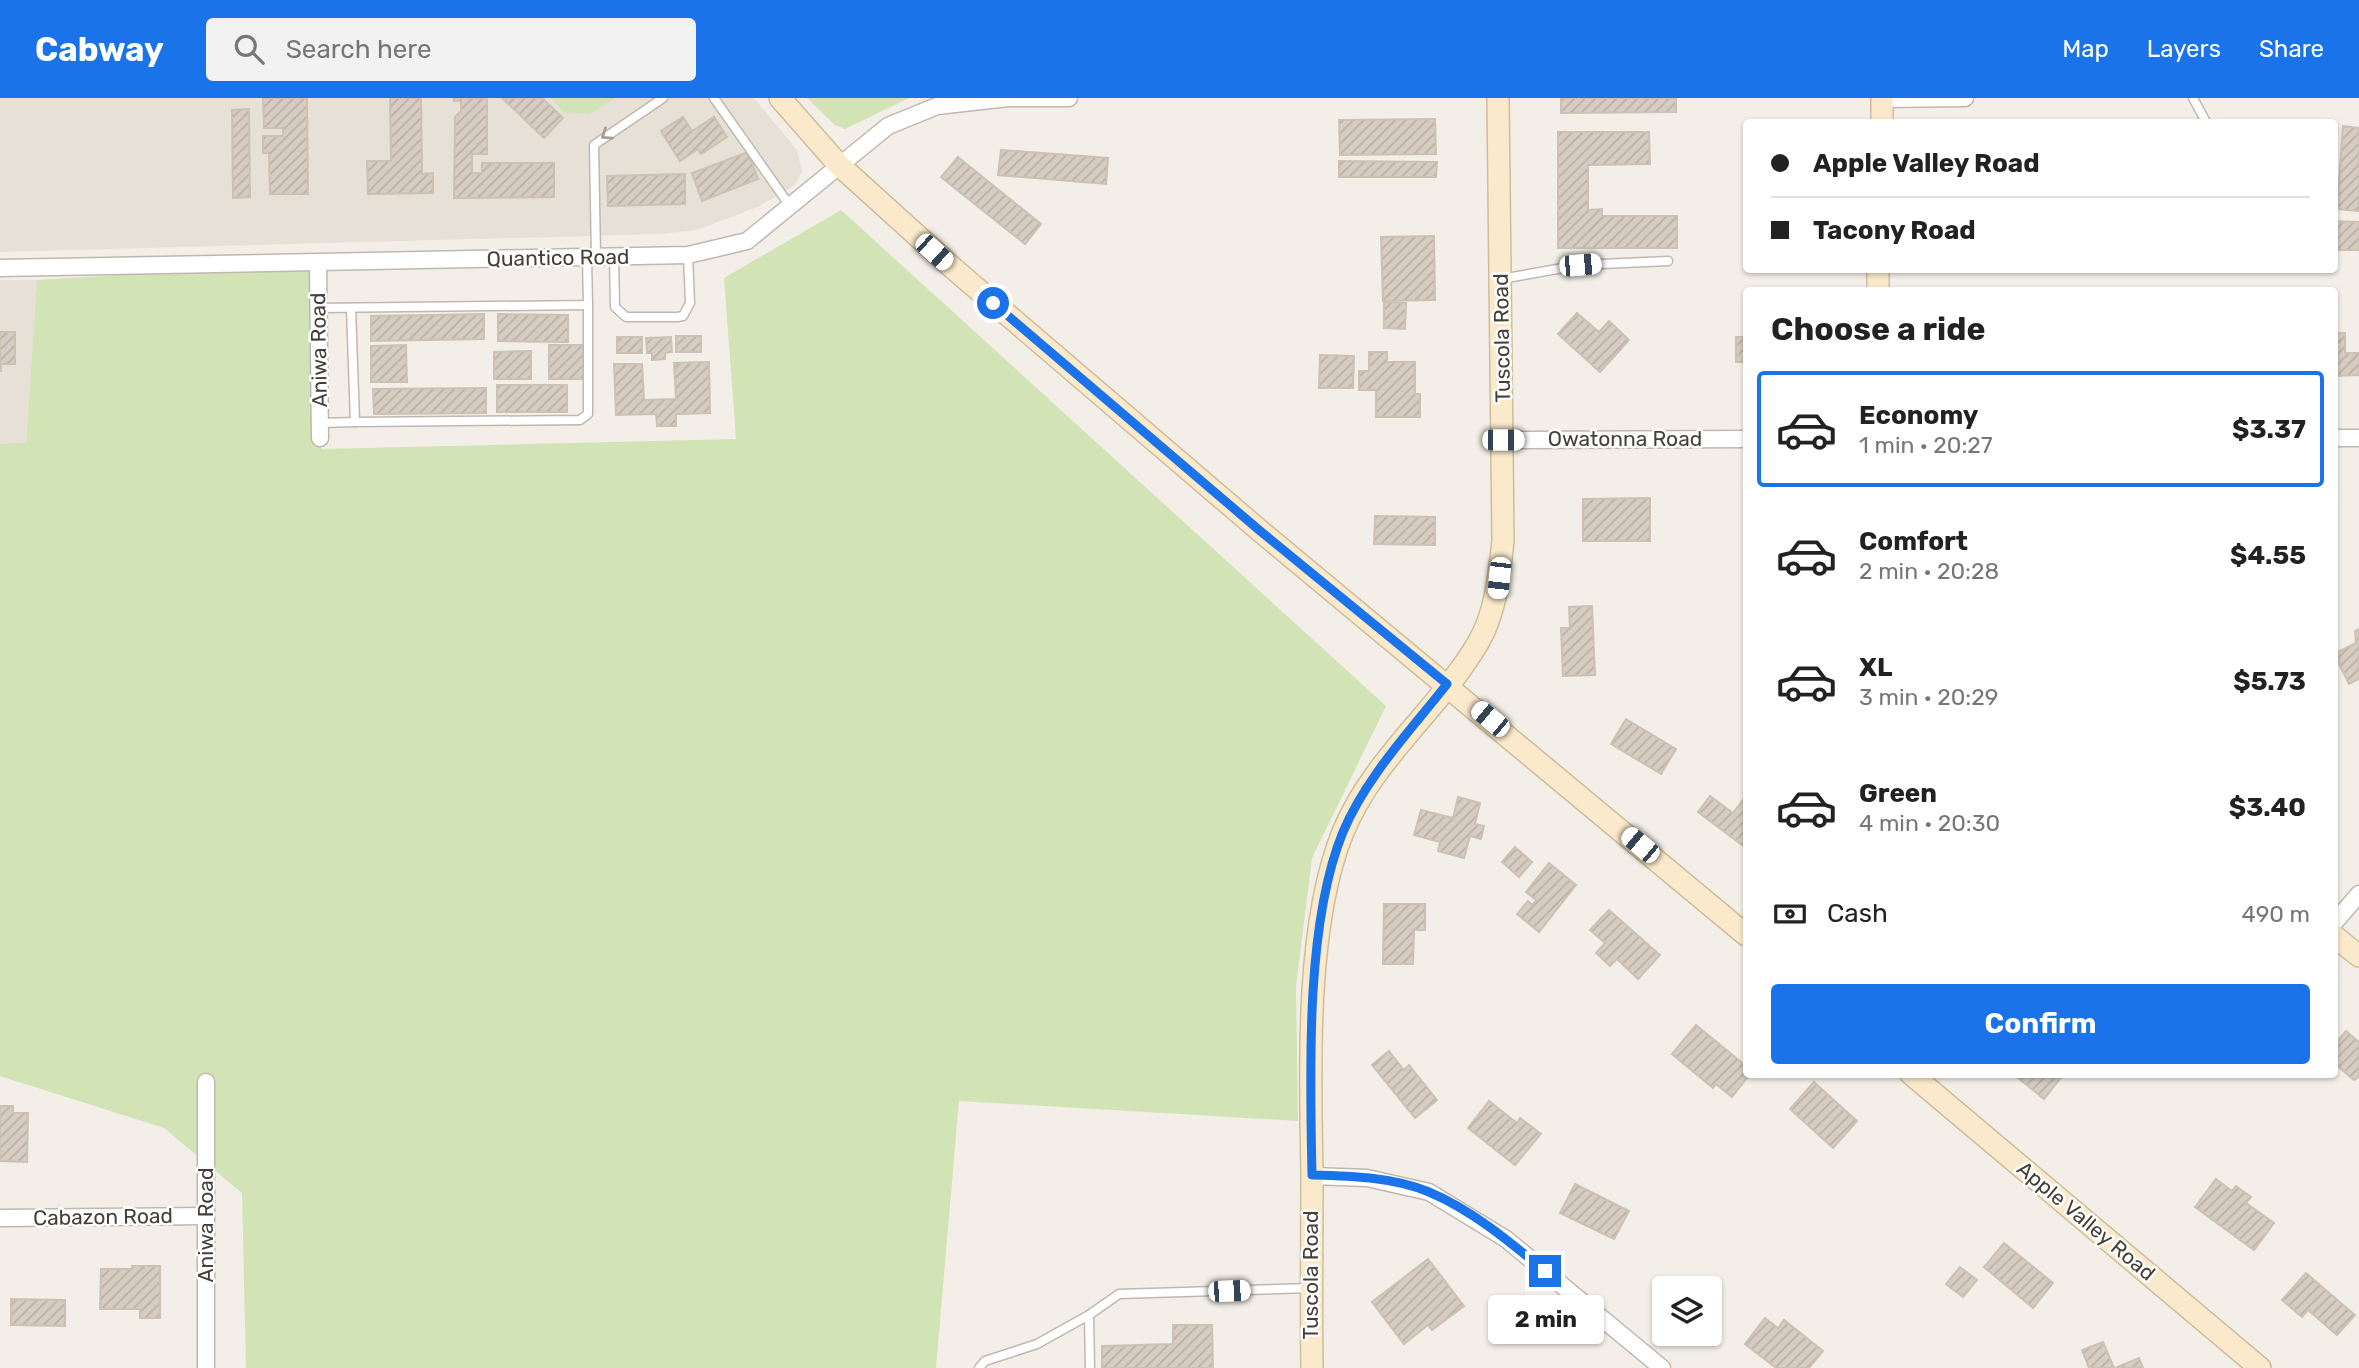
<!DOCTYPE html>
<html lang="en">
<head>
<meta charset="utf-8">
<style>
	:root { --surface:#fff; --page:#f2f2f2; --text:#222; --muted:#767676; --line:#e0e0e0; --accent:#1a73e8 }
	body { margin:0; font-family:Rubik,sans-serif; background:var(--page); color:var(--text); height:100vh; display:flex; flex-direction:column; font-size:26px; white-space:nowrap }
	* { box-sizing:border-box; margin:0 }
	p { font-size:23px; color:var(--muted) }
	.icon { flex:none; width:38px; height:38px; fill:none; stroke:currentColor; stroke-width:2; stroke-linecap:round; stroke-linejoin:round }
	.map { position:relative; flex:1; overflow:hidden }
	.drawer { position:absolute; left:1743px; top:189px; width:595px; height:791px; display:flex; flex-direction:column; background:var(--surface); border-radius:7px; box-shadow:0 2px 5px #0004 }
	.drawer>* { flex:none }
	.guide { position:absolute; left:1743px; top:21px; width:595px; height:154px; border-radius:7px; box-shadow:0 2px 5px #0004; display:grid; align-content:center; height:154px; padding:0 28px; background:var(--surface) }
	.controls { position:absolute; left:1652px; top:1178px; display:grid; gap:14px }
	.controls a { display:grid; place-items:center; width:70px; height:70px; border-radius:7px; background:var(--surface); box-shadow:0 2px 5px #0004; font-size:35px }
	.end { position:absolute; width:32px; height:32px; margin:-16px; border:9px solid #1a73e8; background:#fff; box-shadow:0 0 0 4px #fff }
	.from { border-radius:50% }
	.bubble { position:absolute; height:49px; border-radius:7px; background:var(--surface); box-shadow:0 2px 5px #0004; font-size:23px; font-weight:700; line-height:49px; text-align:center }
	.car { position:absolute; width:21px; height:42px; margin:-21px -10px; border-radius:9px; box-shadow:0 0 5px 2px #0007; background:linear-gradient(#fff 24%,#345 0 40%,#fff 0 76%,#345 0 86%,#fff 0) }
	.guide b { display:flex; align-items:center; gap:24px; height:66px; font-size:26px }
	.guide b+b { border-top:2px solid var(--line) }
	.guide i { width:18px; height:18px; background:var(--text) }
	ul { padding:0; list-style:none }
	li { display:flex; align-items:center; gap:21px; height:116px; margin:0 14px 10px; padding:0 14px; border:4px solid transparent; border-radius:7px }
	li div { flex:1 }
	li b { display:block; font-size:26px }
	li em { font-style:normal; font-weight:700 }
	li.current { border-color:var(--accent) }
	li>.icon { width:63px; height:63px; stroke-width:1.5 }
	h2 { padding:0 28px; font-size:32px; line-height:84px }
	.pay { display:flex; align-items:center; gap:18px; height:77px; padding:0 28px; font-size:26px }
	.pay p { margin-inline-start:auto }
	.action { display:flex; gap:14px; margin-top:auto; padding:14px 28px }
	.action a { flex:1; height:80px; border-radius:7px; background:var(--accent); color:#fff; font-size:28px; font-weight:700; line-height:80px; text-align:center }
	header { display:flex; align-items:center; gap:42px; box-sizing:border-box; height:98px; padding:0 35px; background:var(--accent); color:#fff }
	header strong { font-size:33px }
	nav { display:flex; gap:38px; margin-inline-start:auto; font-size:24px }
	.search { width:490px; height:63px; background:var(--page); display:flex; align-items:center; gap:18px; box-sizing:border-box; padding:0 24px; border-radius:7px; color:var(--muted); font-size:26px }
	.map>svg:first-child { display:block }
</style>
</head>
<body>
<header>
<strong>Cabway</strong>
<div class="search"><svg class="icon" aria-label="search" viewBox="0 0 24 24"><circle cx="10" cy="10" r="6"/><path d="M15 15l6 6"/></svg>Search here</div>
<nav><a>Map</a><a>Layers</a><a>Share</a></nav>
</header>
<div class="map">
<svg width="2359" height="1270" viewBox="0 0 2359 1270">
	<defs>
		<pattern id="building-hatch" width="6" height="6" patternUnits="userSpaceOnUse" patternTransform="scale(1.75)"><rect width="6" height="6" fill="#d6ccc2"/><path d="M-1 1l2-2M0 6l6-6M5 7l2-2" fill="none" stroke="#b9b0a7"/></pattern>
	</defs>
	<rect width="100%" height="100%" fill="#f3efe8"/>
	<!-- residential -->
	<g fill="#e6e0d7">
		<polygon points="0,0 550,0 565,15 590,16 616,0 754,0 797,52 802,74 795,87 760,108 697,132 660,136 0,154"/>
		<polygon points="0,182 37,182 26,346 0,346"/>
	</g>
	<!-- green -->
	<g fill="#d2e3b5">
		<polygon points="550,0 616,0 590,16 565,15"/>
		<polygon points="807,0 909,0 845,31 835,27"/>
		<polygon points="841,112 1386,608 1312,760 1296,888 1298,1023 959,1003 936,1270 246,1270 242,1095 164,1030 0,978 0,346 26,345 37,182 318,165 321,351 736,341 724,180"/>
	</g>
	<!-- building -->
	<g fill="url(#building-hatch)" stroke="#cdc1b3" stroke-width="2">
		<polygon points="263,0 307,0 308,96 270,96 269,55 263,55 263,38 283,38 283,30 264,30"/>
		<polygon points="390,0 421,0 422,76 433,75 433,95 368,96 367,63 391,63"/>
		<polygon points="454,0 487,0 487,56 472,56 472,75 482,75 482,65 554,65 554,99 454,100 455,19 461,13 461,3 454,3"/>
		<polygon points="502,0 542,0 563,20 544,40"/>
		<polygon points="1561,0 1676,0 1676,14 1561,15"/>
		<polygon points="249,11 250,99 233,100 232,12"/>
		<polygon points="683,19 692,33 714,19 727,39 701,56 698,51 680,63 661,33"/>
		<polygon points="1435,21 1436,56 1340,57 1339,22"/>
		<polygon points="2343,28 2359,30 2359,113 2337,111"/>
		<polygon points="1558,34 1649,34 1650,66 1588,67 1588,112 1602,111 1602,118 1677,118 1677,150 1558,150"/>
		<polygon points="1001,52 1108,60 1106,86 998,77"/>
		<polygon points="748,54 758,81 702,103 692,75"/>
		<polygon points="958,59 1041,126 1025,146 941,79"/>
		<polygon points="1339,63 1437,64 1436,79 1339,79"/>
		<polygon points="685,76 685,106 608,108 607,78"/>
		<polygon points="2334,123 2359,124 2359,152 2334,152"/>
		<polygon points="1434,138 1435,202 1383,203 1381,139"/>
		<polygon points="1384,204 1406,205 1405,231 1384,230"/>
		<polygon points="1577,215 1599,234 1609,223 1629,242 1600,274 1558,236"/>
		<polygon points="484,216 484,241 371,243 371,218"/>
		<polygon points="498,216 568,217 568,244 498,243"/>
		<polygon points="0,234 15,234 15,266 1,266 1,273 0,273"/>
		<polygon points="2334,235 2345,235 2345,255 2359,255 2359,277 2334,278"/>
		<rect x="676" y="238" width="25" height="16"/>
		<rect x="617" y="239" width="25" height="16"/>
		<polygon points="671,239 672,254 665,255 665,261 652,262 652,255 647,255 646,240"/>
		<rect x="1736" y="239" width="10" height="25"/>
		<polygon points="406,247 407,284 371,284 371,248"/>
		<polygon points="549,247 584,247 585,281 549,281"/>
		<polygon points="531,253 531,281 494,281 494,254"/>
		<polygon points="1369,254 1387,254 1387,264 1415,264 1415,296 1420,296 1420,319 1376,319 1376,292 1359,292 1359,273 1369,273"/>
		<polygon points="1320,257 1354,258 1353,290 1319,290"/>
		<polygon points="709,264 710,315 676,316 676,328 657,328 656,316 616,317 614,266 642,266 644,302 676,301 674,265"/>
		<rect x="497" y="287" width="70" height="27"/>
		<polygon points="486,290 486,315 374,316 373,291"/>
		<polygon points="1650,400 1650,443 1583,443 1583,401"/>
		<polygon points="1375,418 1435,419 1435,447 1374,446"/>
		<polygon points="1592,508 1595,577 1563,578 1561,530 1570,530 1569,509"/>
		<polygon points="2359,531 2359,581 2349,586 2334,556 2356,545 2355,533"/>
		<polygon points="1626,621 1676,651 1661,676 1611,646"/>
		<polygon points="1710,698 1733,715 1745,699 1746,701 1746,750 1698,714"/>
		<polygon points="1458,699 1480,705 1475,726 1484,728 1481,741 1470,738 1464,760 1438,753 1440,744 1414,737 1421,712 1453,720"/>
		<polygon points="1515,749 1532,764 1519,779 1502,764"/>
		<polygon points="1549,765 1576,787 1539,834 1517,816 1528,803 1532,807 1536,802 1526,794"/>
		<polygon points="1384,806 1425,806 1425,832 1414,832 1413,866 1383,866"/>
		<polygon points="1609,812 1660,857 1638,881 1617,861 1610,868 1596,855 1605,845 1590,832"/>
		<polygon points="1696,927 1746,968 1746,976 1750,976 1732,999 1716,986 1713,990 1672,956"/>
		<polygon points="2346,933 2359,944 2359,979 2354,982 2334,965 2334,947"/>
		<polygon points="1389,953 1404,972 1409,967 1437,1002 1415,1020 1372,967"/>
		<polygon points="2013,976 2063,976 2063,977 2044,1001"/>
		<polygon points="1814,984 1857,1023 1833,1050 1790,1011"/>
		<polygon points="1489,1003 1517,1025 1520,1020 1541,1036 1515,1067 1468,1030"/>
		<polygon points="0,1008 13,1008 13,1015 28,1015 27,1064 0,1063"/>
		<polygon points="2216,1081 2232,1093 2236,1088 2251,1099 2246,1105 2274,1125 2254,1152 2195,1109"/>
		<polygon points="1575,1086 1629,1113 1614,1141 1560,1115"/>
		<polygon points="2004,1145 2053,1185 2033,1210 1984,1169"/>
		<polygon points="1428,1161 1464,1208 1432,1232 1428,1227 1404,1246 1372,1204"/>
		<polygon points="132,1168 160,1168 160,1220 140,1220 140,1211 100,1211 101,1171 132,1171"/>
		<polygon points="1960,1169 1977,1182 1963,1199 1946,1186"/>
		<polygon points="2306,1175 2355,1217 2337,1237 2308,1212 2302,1219 2282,1202"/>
		<polygon points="11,1201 65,1202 65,1228 11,1227"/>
		<polygon points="1765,1220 1778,1230 1784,1222 1823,1253 1809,1270 1776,1270 1745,1246"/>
		<polygon points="1173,1227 1212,1227 1213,1270 1102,1270 1102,1248 1173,1246"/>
		<polygon points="2103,1244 2114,1270 2089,1270 2082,1252"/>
		<polygon points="2139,1260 2143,1270 2115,1270"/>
	</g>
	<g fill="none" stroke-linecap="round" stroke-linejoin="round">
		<defs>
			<g id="lane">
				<polyline points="714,0 790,108"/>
				<polyline points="2193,0 2206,24"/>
				<polyline points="596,159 594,47 663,0"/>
				<polyline points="614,159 615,209 626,219 677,219 683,218 690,205 688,157"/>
				<polyline points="1501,181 1580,167 1668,163"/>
				<polyline points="319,210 588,207 587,159"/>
				<polyline points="355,324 580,322 588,316 588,207"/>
				<polyline points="320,325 355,324 351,210"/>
				<polyline points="979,1270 985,1263 1037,1246 1089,1217"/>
				<polyline points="1090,1270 1089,1217 1119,1196 1311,1190"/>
			</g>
			<g id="street">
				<polyline points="1882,1 1965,0"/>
				<polyline points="318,165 320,340"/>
				<polyline points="0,170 688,157 747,143 888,28 937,8 1008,0 1069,0"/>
				<polyline points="2334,340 2359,340"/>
				<polyline points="1503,342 1746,341"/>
				<polyline points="2334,825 2359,796"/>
				<polyline points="1312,1078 1367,1080 1429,1094 1506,1141 1662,1270"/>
				<polyline points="0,1120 206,1118"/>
				<polyline points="206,1270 206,984"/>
			</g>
			<g id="secondary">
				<polyline points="780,0 838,66 954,171 1259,432 1746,837"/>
				<polyline points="1882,24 1882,0"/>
				<polyline points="1878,192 1878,172"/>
				<polyline points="2334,838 2359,858"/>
				<polyline points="1911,976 2260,1270"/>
				<path d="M 1312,1270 C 1311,1205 1312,1140 1312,1074 C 1310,974 1305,827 1343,734 C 1373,661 1439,611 1478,545 C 1496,514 1499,478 1503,443 L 1498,0"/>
			</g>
		</defs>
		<!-- lane casing -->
		<use href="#lane" stroke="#c0b8af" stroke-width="11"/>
		<!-- street casing -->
		<use href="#street" stroke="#c0b8af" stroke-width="19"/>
		<!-- secondary casing -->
		<use href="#secondary" stroke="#cebd9c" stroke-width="24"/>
		<!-- lane -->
		<use href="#lane" stroke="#fff" stroke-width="8"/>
		<!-- street -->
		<use href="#street" stroke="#fff" stroke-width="16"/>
		<!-- secondary -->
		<use href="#secondary" stroke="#faeacb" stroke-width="21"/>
	</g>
	<!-- one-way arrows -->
	<defs><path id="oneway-chevron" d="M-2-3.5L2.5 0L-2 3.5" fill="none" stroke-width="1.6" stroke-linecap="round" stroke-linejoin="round" transform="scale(1.75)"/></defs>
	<use stroke="#a29f9b" href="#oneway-chevron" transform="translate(606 37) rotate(146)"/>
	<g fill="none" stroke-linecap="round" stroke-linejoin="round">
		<!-- route -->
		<path stroke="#1a73e8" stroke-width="9" d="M 993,205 L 1259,432 L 1447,586 C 1411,632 1366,679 1343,734 C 1305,826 1310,977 1312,1077 C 1350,1078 1393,1079 1429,1094 C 1472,1112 1510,1144 1545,1173"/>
	</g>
	<g text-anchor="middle" stroke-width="5" stroke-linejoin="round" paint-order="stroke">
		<!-- street labels -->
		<g font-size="21" fill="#453f37" stroke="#fff">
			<text transform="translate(558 160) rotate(-1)" y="7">Quantico Road</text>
			<text transform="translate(1502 240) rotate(-91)" y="7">Tuscola Road</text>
			<text transform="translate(319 252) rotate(-91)" y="7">Aniwa Road</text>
			<text x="1625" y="348">Owatonna Road</text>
			<text transform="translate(103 1119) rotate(-1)" y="7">Cabazon Road</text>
			<text transform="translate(2086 1123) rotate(40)" y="7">Apple Valley Road</text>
			<text transform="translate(206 1127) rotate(-90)" y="7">Aniwa Road</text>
			<text transform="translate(1311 1177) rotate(-90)" y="7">Tuscola Road</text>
		</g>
	</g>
</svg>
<div class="controls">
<a><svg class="icon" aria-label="layers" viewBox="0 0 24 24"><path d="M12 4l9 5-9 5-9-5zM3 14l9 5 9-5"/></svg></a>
</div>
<i class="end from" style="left:993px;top:205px"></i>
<i class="end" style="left:1545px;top:1173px"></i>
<div class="bubble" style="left:1488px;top:1197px;width:116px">2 min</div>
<i class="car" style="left:934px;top:154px;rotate:132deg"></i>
<i class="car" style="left:1580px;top:167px;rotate:85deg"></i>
<i class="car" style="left:1503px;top:342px;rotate:90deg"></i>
<i class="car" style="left:1499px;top:480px;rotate:186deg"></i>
<i class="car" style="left:1490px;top:621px;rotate:310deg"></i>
<i class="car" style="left:1640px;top:747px;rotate:310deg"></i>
<i class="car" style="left:1229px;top:1193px;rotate:88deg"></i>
<div class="guide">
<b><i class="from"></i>Apple Valley Road</b>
<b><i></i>Tacony Road</b>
</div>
<section class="drawer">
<h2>Choose a ride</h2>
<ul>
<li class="current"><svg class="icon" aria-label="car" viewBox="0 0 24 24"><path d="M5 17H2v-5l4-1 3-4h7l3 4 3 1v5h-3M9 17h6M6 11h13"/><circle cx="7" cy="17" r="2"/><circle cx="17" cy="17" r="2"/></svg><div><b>Economy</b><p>1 min · 20:27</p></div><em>$3.37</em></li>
<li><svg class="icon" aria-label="car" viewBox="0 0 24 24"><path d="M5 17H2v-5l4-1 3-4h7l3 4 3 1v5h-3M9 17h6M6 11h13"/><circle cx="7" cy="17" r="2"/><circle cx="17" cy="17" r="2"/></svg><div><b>Comfort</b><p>2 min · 20:28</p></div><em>$4.55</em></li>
<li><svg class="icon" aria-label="car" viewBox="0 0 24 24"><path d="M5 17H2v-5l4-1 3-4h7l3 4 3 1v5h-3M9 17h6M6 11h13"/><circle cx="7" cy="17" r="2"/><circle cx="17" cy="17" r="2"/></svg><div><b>XL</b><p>3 min · 20:29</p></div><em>$5.73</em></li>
<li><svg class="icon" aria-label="car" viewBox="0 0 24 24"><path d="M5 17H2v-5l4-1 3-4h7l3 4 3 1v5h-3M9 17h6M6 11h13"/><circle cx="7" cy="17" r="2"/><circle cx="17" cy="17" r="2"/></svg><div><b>Green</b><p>4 min · 20:30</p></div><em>$3.40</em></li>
</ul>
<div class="pay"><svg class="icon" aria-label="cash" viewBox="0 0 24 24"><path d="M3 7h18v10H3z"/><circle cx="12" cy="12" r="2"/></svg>Cash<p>490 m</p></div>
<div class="action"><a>Confirm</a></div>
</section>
</div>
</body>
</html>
